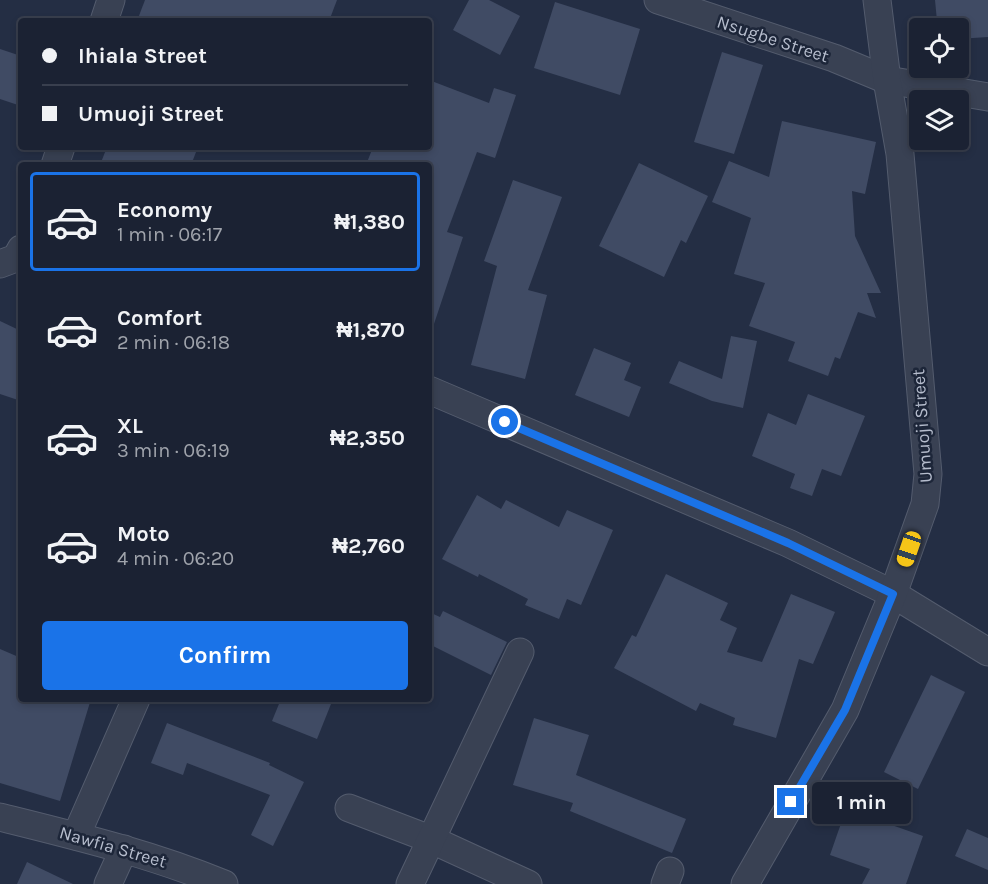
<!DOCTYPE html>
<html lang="en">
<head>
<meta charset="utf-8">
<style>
	:root { --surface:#1b2233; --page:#282f3f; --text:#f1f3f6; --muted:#a0a4ac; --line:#393f4e; --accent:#1a73e8 }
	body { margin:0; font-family:Karla,sans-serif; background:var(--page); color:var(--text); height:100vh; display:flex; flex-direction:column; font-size:22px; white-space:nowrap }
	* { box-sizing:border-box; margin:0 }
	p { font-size:20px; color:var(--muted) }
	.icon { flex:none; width:33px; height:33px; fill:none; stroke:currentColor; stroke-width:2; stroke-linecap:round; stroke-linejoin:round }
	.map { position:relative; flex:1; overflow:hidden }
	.panel { position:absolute; left:18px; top:162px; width:414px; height:540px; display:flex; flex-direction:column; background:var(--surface); border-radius:6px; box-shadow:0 3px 9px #0003,0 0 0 2px var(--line) }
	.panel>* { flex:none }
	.banner { position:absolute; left:18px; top:18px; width:414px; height:132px; border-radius:6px; box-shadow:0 3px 9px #0003,0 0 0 2px var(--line); display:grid; align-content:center; height:132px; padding:0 24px; background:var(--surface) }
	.controls { position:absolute; left:909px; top:18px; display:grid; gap:12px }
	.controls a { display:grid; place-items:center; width:60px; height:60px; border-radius:6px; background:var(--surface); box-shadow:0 3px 9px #0003,0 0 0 2px var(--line); font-size:30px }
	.end { position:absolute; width:27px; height:27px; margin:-14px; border:8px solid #1a73e8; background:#fff; box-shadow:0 0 0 3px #fff }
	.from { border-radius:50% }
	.bubble { position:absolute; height:42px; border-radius:6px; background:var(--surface); box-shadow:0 3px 9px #0003,0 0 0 2px var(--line); font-size:20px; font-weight:700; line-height:42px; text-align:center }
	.car { position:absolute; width:18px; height:36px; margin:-18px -9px; border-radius:8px; box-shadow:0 0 4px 2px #0007; background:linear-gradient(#f5c518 24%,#345 0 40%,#f5c518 0 76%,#345 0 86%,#f5c518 0) }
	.banner b { display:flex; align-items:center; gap:21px; height:57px; font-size:22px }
	.banner b+b { border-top:2px solid var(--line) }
	.banner i { width:15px; height:15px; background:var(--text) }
	ul { padding:10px 0 0; list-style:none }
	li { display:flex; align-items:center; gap:18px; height:99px; margin:0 12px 9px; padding:0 12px; border:3px solid transparent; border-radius:6px }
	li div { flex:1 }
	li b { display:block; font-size:22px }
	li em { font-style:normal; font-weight:700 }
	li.selected { border-color:var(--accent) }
	li>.icon { width:54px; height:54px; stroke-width:1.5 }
	.button { display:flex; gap:12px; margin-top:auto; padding:12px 24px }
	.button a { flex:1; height:69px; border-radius:6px; background:var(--accent); color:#fff; font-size:24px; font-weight:700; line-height:69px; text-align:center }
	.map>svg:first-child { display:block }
</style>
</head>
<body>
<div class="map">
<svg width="988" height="884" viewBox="0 0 988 884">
	<rect width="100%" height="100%" fill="#242e44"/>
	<!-- building -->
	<g fill="#404b64">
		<polygon points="145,0 337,0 329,21 137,21"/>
		<polygon points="469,0 489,0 520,16 500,55 453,30"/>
		<polygon points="935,0 988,0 988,37 958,39 958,28 951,28 951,20 937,21"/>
		<polygon points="555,2 640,29 620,95 534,68"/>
		<polygon points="0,49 21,56 21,106 0,99"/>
		<polygon points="722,52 763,65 734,154 694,142"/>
		<polygon points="429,80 489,103 494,88 516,95 495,158 477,152 447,232 463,237 432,330 429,329 429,165 366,165 373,147 429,147"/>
		<polygon points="782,121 876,142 865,194 852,191 855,236 881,293 867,293 876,318 858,312 840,359 835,357 828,376 788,361 795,342 749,326 765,283 734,274 751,218 712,202 729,161 769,177"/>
		<polygon points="107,147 198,147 191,165 100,165"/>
		<polygon points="639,163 708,196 686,243 681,240 664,277 599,246"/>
		<polygon points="513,180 562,197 528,290 547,295 525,379 471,365 497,266 484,261"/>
		<polygon points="0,321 21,331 21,401 0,394"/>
		<polygon points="731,336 757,341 743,408 712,401 669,383 679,361 722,379"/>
		<polygon points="594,348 631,363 624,380 641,387 629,417 575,395"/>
		<polygon points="808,394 865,416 841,476 822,469 812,496 790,488 795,474 752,456 768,413 796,425"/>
		<polygon points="477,495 501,509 506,500 559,527 567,510 613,530 581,605 567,599 559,619 525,605 528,599 479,574 478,577 442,559"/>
		<polygon points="666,574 728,603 720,620 737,628 727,652 762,662 791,594 835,612 813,664 799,659 776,738 733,725 735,718 700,703 696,711 614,668 632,635 636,637"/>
		<polygon points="443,611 507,642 491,675 429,644 429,612 440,617"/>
		<polygon points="0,649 21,658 21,699 91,699 60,801 0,783"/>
		<polygon points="931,675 965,692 918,789 884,772"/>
		<polygon points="281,699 333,699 317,739 272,721"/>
		<polygon points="534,718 589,735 576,775 686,819 672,853 570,811 573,803 513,785"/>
		<polygon points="167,723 270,763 269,765 304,782 273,846 251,835 270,795 187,763 183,775 151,763"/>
		<polygon points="846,809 923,836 906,884 862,884 870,869 830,855"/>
		<polygon points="967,829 988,838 988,870 955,856"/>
		<polygon points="27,862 73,884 17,884"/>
	</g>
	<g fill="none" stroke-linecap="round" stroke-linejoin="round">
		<defs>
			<g id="minor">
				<polyline points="658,0 834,58 887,80 988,97"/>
				<polyline points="104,21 111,0"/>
				<polyline points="55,165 61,147"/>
				<polyline points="0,264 16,258 21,249"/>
				<polyline points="429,390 788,543 893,594 988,652"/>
				<polyline points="349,808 430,839 528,884"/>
				<path d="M 0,817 C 76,836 152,854 224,884"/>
				<polyline points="76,836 136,699"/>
				<polyline points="108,884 124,849"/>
				<polyline points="410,884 520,652"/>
				<polyline points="665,884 670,871"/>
				<polyline points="745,884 845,710 893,594 925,504 928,474 900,154 887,80 877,0"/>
			</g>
		</defs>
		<!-- minor casing -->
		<use href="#minor" stroke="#545c6e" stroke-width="29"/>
		<!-- minor -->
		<use href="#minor" stroke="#394153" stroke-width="27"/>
	</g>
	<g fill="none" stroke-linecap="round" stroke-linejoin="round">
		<!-- route -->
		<polyline stroke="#1a73e8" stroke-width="8" points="505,422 788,543 893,594 845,710 791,802"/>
	</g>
	<g text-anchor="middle" stroke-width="5" stroke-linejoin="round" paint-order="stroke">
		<!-- street labels -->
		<g font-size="18" fill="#b6bdcd" stroke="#1d2639">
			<text transform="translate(773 39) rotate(18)" y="6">Nsugbe Street</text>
			<text transform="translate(922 426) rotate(-94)" y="6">Umuoji Street</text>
			<text transform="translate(113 847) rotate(16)" y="6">Nawfia Street</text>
		</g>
	</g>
</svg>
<div class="controls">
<a><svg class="icon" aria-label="locate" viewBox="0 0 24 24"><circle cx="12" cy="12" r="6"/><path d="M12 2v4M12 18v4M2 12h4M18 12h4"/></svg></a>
<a><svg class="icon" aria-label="layers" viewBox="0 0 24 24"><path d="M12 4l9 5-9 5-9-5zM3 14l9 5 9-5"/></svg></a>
</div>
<i class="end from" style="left:505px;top:422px"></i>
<i class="end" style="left:791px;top:802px"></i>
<div class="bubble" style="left:812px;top:782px;width:99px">1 min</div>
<i class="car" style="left:909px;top:549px;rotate:199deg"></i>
<div class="banner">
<b><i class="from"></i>Ihiala Street</b>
<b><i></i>Umuoji Street</b>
</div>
<section class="panel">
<ul>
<li class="selected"><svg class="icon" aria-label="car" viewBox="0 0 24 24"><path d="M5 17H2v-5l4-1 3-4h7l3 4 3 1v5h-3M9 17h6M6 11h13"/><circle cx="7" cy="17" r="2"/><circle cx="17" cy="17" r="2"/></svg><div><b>Economy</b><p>1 min · 06:17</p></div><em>₦1,380</em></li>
<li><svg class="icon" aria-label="car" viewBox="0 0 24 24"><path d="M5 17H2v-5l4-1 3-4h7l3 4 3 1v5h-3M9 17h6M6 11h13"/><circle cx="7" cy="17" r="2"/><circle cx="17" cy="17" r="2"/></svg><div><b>Comfort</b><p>2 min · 06:18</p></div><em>₦1,870</em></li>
<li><svg class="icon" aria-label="car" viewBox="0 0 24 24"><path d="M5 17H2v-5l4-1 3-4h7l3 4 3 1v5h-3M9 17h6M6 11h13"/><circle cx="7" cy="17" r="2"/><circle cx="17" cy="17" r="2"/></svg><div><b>XL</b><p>3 min · 06:19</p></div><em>₦2,350</em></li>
<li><svg class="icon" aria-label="car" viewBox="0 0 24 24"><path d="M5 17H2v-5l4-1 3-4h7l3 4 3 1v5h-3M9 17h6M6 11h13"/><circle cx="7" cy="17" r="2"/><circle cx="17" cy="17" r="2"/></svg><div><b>Moto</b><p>4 min · 06:20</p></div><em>₦2,760</em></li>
</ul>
<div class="button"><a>Confirm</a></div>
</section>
</div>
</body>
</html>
